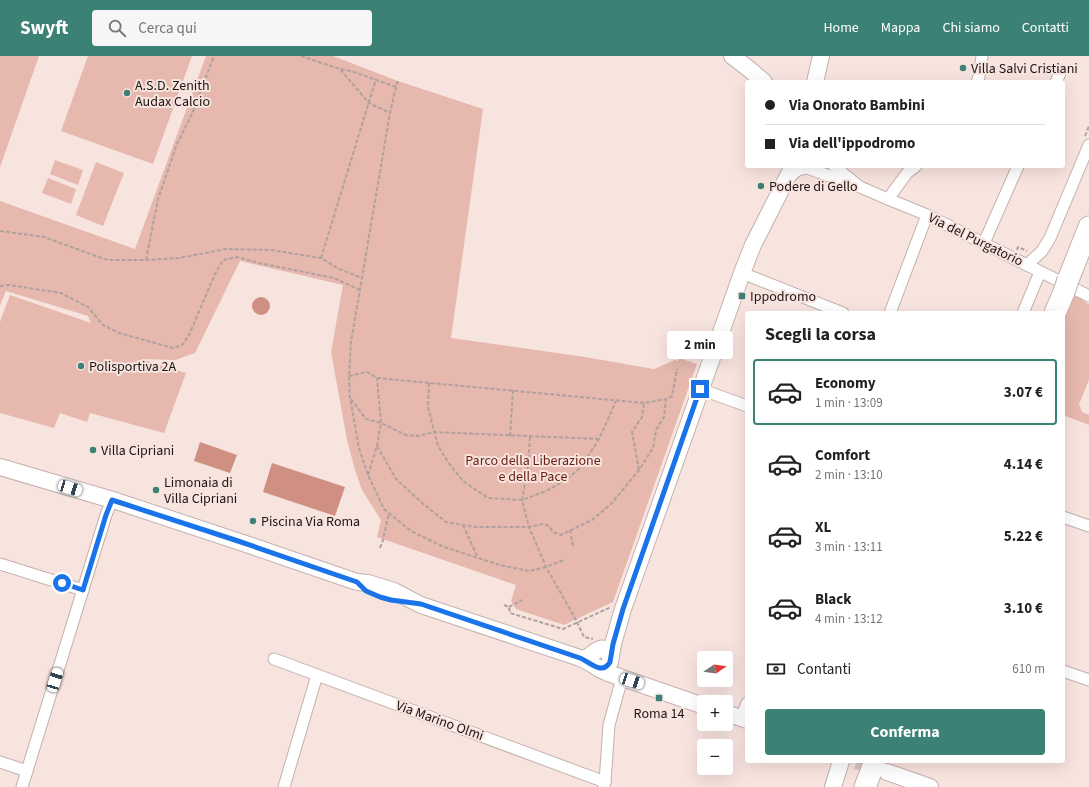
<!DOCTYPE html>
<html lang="it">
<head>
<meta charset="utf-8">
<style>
	:root { --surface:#fff; --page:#f6f6f6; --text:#222; --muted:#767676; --line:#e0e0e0; --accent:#3c8176 }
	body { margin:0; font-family:"Source Sans 3",sans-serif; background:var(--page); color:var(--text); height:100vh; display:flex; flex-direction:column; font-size:15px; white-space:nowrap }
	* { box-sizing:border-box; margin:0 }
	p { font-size:13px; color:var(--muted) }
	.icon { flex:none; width:22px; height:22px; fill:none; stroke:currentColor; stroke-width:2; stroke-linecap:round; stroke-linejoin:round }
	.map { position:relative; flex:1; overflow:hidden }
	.details { position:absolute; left:745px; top:255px; width:320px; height:452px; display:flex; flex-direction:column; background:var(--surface); border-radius:4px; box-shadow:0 4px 16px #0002 }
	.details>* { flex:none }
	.hud { position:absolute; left:745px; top:24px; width:320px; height:88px; border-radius:4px; box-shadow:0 4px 16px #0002; display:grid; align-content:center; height:88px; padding:0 20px; background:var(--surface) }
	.needle { width:26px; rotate:77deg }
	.tools { position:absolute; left:697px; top:595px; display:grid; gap:8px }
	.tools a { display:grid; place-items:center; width:36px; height:36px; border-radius:4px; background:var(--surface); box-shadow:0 4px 16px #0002; font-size:20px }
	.end { position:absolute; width:18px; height:18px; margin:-9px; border:5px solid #1a73e8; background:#fff; box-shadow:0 0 0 2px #fff }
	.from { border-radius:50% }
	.bubble { position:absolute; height:28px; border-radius:4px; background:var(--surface); box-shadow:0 4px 16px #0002; font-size:13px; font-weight:700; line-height:28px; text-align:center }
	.car { position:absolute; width:12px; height:24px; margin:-12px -6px; border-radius:5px; box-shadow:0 0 3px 1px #0007; background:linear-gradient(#fff 24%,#345 0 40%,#fff 0 76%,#345 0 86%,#fff 0) }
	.hud b { display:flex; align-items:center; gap:14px; height:38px; font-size:15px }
	.hud b+b { border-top:1px solid var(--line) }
	.hud i { width:10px; height:10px; background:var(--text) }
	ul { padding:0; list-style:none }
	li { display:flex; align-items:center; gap:12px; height:66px; margin:0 8px 6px; padding:0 12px; border:2px solid transparent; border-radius:4px }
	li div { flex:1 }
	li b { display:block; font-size:15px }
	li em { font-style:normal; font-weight:700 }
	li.current { border-color:var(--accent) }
	li>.icon { width:36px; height:36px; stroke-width:1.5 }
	h2 { padding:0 20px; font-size:18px; line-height:48px }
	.pay { display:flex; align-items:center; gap:10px; height:44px; padding:0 20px; font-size:15px }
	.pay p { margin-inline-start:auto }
	.cta { display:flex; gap:8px; margin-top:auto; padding:8px 20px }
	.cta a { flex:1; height:46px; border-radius:4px; background:var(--accent); color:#fff; font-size:16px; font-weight:700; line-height:46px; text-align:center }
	header { display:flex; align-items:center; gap:24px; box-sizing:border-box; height:56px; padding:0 20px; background:var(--accent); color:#fff }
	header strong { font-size:19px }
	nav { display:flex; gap:22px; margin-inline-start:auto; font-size:14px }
	.search { width:280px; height:36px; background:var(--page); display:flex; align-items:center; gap:10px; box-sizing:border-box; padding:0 14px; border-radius:4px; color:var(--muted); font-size:15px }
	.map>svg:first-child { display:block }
</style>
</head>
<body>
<header>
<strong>Swyft</strong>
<div class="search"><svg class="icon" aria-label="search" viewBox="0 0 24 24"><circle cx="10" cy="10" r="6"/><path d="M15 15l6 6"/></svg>Cerca qui</div>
<nav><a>Home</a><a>Mappa</a><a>Chi siamo</a><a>Contatti</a></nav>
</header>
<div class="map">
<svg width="1089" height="731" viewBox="0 0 1089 731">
	<rect width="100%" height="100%" fill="#f8e4df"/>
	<!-- green -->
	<g fill="#e6b8ae">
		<polygon points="0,0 39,0 0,111"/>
		<polygon points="88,0 192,0 153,108 61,75"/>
		<polygon points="206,0 333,0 398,25 483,53 451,282 585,301 654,313 675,304 678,305 679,302 697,308 613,546 564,569 516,553 511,545 516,529 377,481 381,464 362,434 355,414 347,384 331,296 343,229 240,205 195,297 175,304 141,303 186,317 164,377 90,357 87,366 60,357 54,372 0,357 0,266 10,239 91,267 88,260 6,235 0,249 0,145 135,193"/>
		<polygon points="55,104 83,114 78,129 50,118"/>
		<polygon points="96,106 124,117 103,170 76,159"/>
		<polygon points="48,122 76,133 71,148 42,137"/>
		<polygon points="1071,238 1080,242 1089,249 1089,324 1079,348 1082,356 1089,359 1089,369 1063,359 1063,257"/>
	</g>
	<!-- water -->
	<g fill="#cf8f82">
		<circle cx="261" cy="250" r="9"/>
		<polygon points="200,386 237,399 230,417 194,405"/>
		<polygon points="272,407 345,431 335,460 263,436"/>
	</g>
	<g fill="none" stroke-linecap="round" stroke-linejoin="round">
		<!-- secondary-tunnel -->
		<polyline stroke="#d7c5c1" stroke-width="16" stroke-dasharray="16 8" stroke-linecap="butt" points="857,705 884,715"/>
		<defs>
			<g id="street">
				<polyline points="977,26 979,21 982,0"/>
				<polyline points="1056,26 1061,15"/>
				<polyline points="834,110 860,131 888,143 927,159 1089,240"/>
				<polyline points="789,121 798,114 807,112 852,128"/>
				<polyline points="888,143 907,117 916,110"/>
				<polyline points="984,187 1018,110"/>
				<polyline points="1027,209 1042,195 1050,182 1089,89"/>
				<polyline points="742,217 843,257"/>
				<polyline points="890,257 927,159"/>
				<polyline points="1023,257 1040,216"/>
				<polyline points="700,333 747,350"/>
				<polyline points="1063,461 1089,470"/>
				<polyline points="0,508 83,534"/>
				<polyline points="274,603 605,726"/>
				<polyline points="1063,615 1089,624"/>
				<polyline points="741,662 747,647"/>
				<polyline points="0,706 27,715"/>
				<polyline points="22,731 106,459 112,444"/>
				<polyline points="284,731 317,619"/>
				<polyline points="604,731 605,726 609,669 622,622"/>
			</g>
			<g id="secondary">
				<polyline points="732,0 749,13 764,26"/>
				<polyline points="815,26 821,0"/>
				<path d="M 0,411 L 116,445 L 252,490 L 357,526 L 368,527 L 394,535 L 421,549 L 580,602 C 590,606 598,613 608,617 L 704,650"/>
				<path d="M 580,602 C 583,602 583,603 586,602 C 594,599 603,583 610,601"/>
				<polyline points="599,613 607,611 610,606 613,588 623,553 742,217 753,189 793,110"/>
				<polyline points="726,657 747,664"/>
				<polyline points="887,716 930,731"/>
				<polyline points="833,731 841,705"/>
			</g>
			<g id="highway">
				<polyline points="1068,224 1089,171"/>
				<polyline points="1055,257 1064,236"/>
				<polyline points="865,731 875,705"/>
			</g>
		</defs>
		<!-- street casing -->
		<use href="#street" stroke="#c4b1ad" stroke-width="13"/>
		<!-- secondary casing -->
		<use href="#secondary" stroke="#c4b1ad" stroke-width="18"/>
		<!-- highway casing -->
		<use href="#highway" stroke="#c4b1ad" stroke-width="23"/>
		<!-- path -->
		<g stroke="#b1a19e" stroke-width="2" stroke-dasharray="4 2" stroke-linecap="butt">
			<polyline points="301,0 340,13 369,47 390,57"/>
			<polyline points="341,13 354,16 396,31"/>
			<polyline points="398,25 396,31 390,57 351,286 349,320 350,342 359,392 368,419 384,453 411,475 444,491 500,509 529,515 546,511 564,504"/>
			<polyline points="1085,80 1089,70"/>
			<polyline points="0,175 44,181 96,200 108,204 146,204 179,202 226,193 271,194 321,202 339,213 362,222"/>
			<polyline points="1017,194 1018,191 1027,195"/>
			<polyline points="321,202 376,23"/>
			<polyline points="146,204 158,143 177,88 192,58 214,0"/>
			<polyline points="0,230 9,229 61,237 88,251 103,269 119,277 173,292 182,289 189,279 215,218 223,204 238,201 259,207 334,222 360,234"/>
			<polyline points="349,320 367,316 377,322 644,347 666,343"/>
			<polyline points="429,327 428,351 438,390 450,409 463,425 488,442 522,444 546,435 566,424 581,411 599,383 616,345"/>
			<polyline points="351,343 366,363 381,367 406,379 418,380 434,376 599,383"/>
			<polyline points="510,380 513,334"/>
			<polyline points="530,381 528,410 522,444 529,471 546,511 576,564 584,581 593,583"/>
			<polyline points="377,390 396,423 421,446 446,466 474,471 529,471 543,468 549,470 553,476 561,479 592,464 611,448 639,414 653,392 656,374 664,361 666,343 672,340 677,313"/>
			<polyline points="639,414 632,376 642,361 644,347"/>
			<polyline points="368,419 377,390 381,367 377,322"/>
			<polyline points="463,469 478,502"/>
			<polyline points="570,474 573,490"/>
			<polyline points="380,492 383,484 389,457"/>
			<polyline points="504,549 509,551 510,557 563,573 611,551"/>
			<polyline points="509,551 522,544"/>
		</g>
		<!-- street -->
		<use href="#street" stroke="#fff" stroke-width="11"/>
		<!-- secondary -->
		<use href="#secondary" stroke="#fff" stroke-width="16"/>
		<!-- highway -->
		<use href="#highway" stroke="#fff" stroke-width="21"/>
		<defs>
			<polyline id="highway-bridge" points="1064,236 1068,224"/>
		</defs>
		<!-- highway-bridge casing -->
		<use href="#highway-bridge" stroke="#c4b1ad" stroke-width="23" stroke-linecap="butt"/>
		<!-- highway-bridge -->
		<use href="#highway-bridge" stroke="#fff" stroke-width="21"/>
	</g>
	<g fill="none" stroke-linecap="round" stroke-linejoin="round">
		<!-- route -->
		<path stroke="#1a73e8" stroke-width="5" d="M 62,527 L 83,534 L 106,459 L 112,444 L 235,484 L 357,526 L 366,535 L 380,541 L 391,544 L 421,548 L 580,602 C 590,606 602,620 610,606 L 613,588 L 623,553 L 700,333"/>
	</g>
	<!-- markers -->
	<g fill="#3c8176" stroke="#f8e4df" stroke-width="1.5">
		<circle cx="963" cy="12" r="4"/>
		<circle cx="127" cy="37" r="4"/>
		<circle cx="761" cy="130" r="4"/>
		<rect x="738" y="236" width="8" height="8" rx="2"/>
		<circle cx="81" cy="310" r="4"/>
		<circle cx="93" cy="394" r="4"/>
		<circle cx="156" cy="434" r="4"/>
		<circle cx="253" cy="465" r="4"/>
		<rect x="655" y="638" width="8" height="8" rx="2"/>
	</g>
	<g text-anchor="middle" stroke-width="4" stroke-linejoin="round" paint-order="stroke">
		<!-- poi labels -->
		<g font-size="14" fill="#1c1514" stroke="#f8e4df" text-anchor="start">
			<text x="971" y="17">Villa Salvi Cristiani</text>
			<text x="135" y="34">A.S.D. Zenith<tspan x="135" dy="16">Audax Calcio</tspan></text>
			<text x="769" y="135">Podere di Gello</text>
			<text x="750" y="245">Ippodromo</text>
			<text x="89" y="315">Polisportiva 2A</text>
			<text x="101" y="399">Villa Cipriani</text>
			<text x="164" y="431">Limonaia di<tspan x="164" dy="16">Villa Cipriani</tspan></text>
			<text x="261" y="470">Piscina Via Roma</text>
			<text x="659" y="662" text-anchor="middle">Roma 14</text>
		</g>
		<!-- street labels -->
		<g font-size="14" fill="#1c1514" stroke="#f8e4df">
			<text transform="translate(976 183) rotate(26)" y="5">Via del Purgatorio</text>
			<text transform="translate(440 664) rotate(20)" y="5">Via Marino Olmi</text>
		</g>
		<!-- park labels -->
		<g font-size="14" fill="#6a1e12" stroke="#f8e4df">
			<text x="533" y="409">Parco della Liberazione<tspan x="533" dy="16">e della Pace</tspan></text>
		</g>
	</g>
</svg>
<div class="tools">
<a><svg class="needle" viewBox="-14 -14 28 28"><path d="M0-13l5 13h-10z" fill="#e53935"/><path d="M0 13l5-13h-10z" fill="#767676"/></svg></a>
<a>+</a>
<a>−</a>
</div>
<i class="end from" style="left:62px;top:527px"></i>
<i class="end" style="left:700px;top:333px"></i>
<div class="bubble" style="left:667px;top:275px;width:66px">2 min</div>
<i class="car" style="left:70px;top:432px;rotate:107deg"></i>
<i class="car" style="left:55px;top:624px;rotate:17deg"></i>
<i class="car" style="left:632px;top:625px;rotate:108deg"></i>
<div class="hud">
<b><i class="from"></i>Via Onorato Bambini</b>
<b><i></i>Via dell'ippodromo</b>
</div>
<section class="details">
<h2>Scegli la corsa</h2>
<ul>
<li class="current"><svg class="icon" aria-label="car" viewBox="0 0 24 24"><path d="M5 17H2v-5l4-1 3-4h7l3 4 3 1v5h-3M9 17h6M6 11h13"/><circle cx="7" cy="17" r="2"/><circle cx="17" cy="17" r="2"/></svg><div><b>Economy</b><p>1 min · 13:09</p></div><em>3.07 €</em></li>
<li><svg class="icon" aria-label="car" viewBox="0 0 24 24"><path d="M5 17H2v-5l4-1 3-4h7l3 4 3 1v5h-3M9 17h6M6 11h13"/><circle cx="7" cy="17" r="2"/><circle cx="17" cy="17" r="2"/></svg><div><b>Comfort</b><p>2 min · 13:10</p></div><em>4.14 €</em></li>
<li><svg class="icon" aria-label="car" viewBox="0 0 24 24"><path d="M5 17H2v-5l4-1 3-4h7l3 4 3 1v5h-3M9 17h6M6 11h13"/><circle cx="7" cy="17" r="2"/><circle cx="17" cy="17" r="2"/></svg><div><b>XL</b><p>3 min · 13:11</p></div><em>5.22 €</em></li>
<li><svg class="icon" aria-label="car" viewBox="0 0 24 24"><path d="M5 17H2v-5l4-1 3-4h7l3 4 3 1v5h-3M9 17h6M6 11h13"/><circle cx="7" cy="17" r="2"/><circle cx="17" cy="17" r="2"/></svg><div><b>Black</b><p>4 min · 13:12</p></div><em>3.10 €</em></li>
</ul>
<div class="pay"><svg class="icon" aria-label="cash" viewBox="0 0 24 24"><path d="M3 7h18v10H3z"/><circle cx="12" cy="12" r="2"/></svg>Contanti<p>610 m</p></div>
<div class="cta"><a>Conferma</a></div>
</section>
</div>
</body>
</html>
